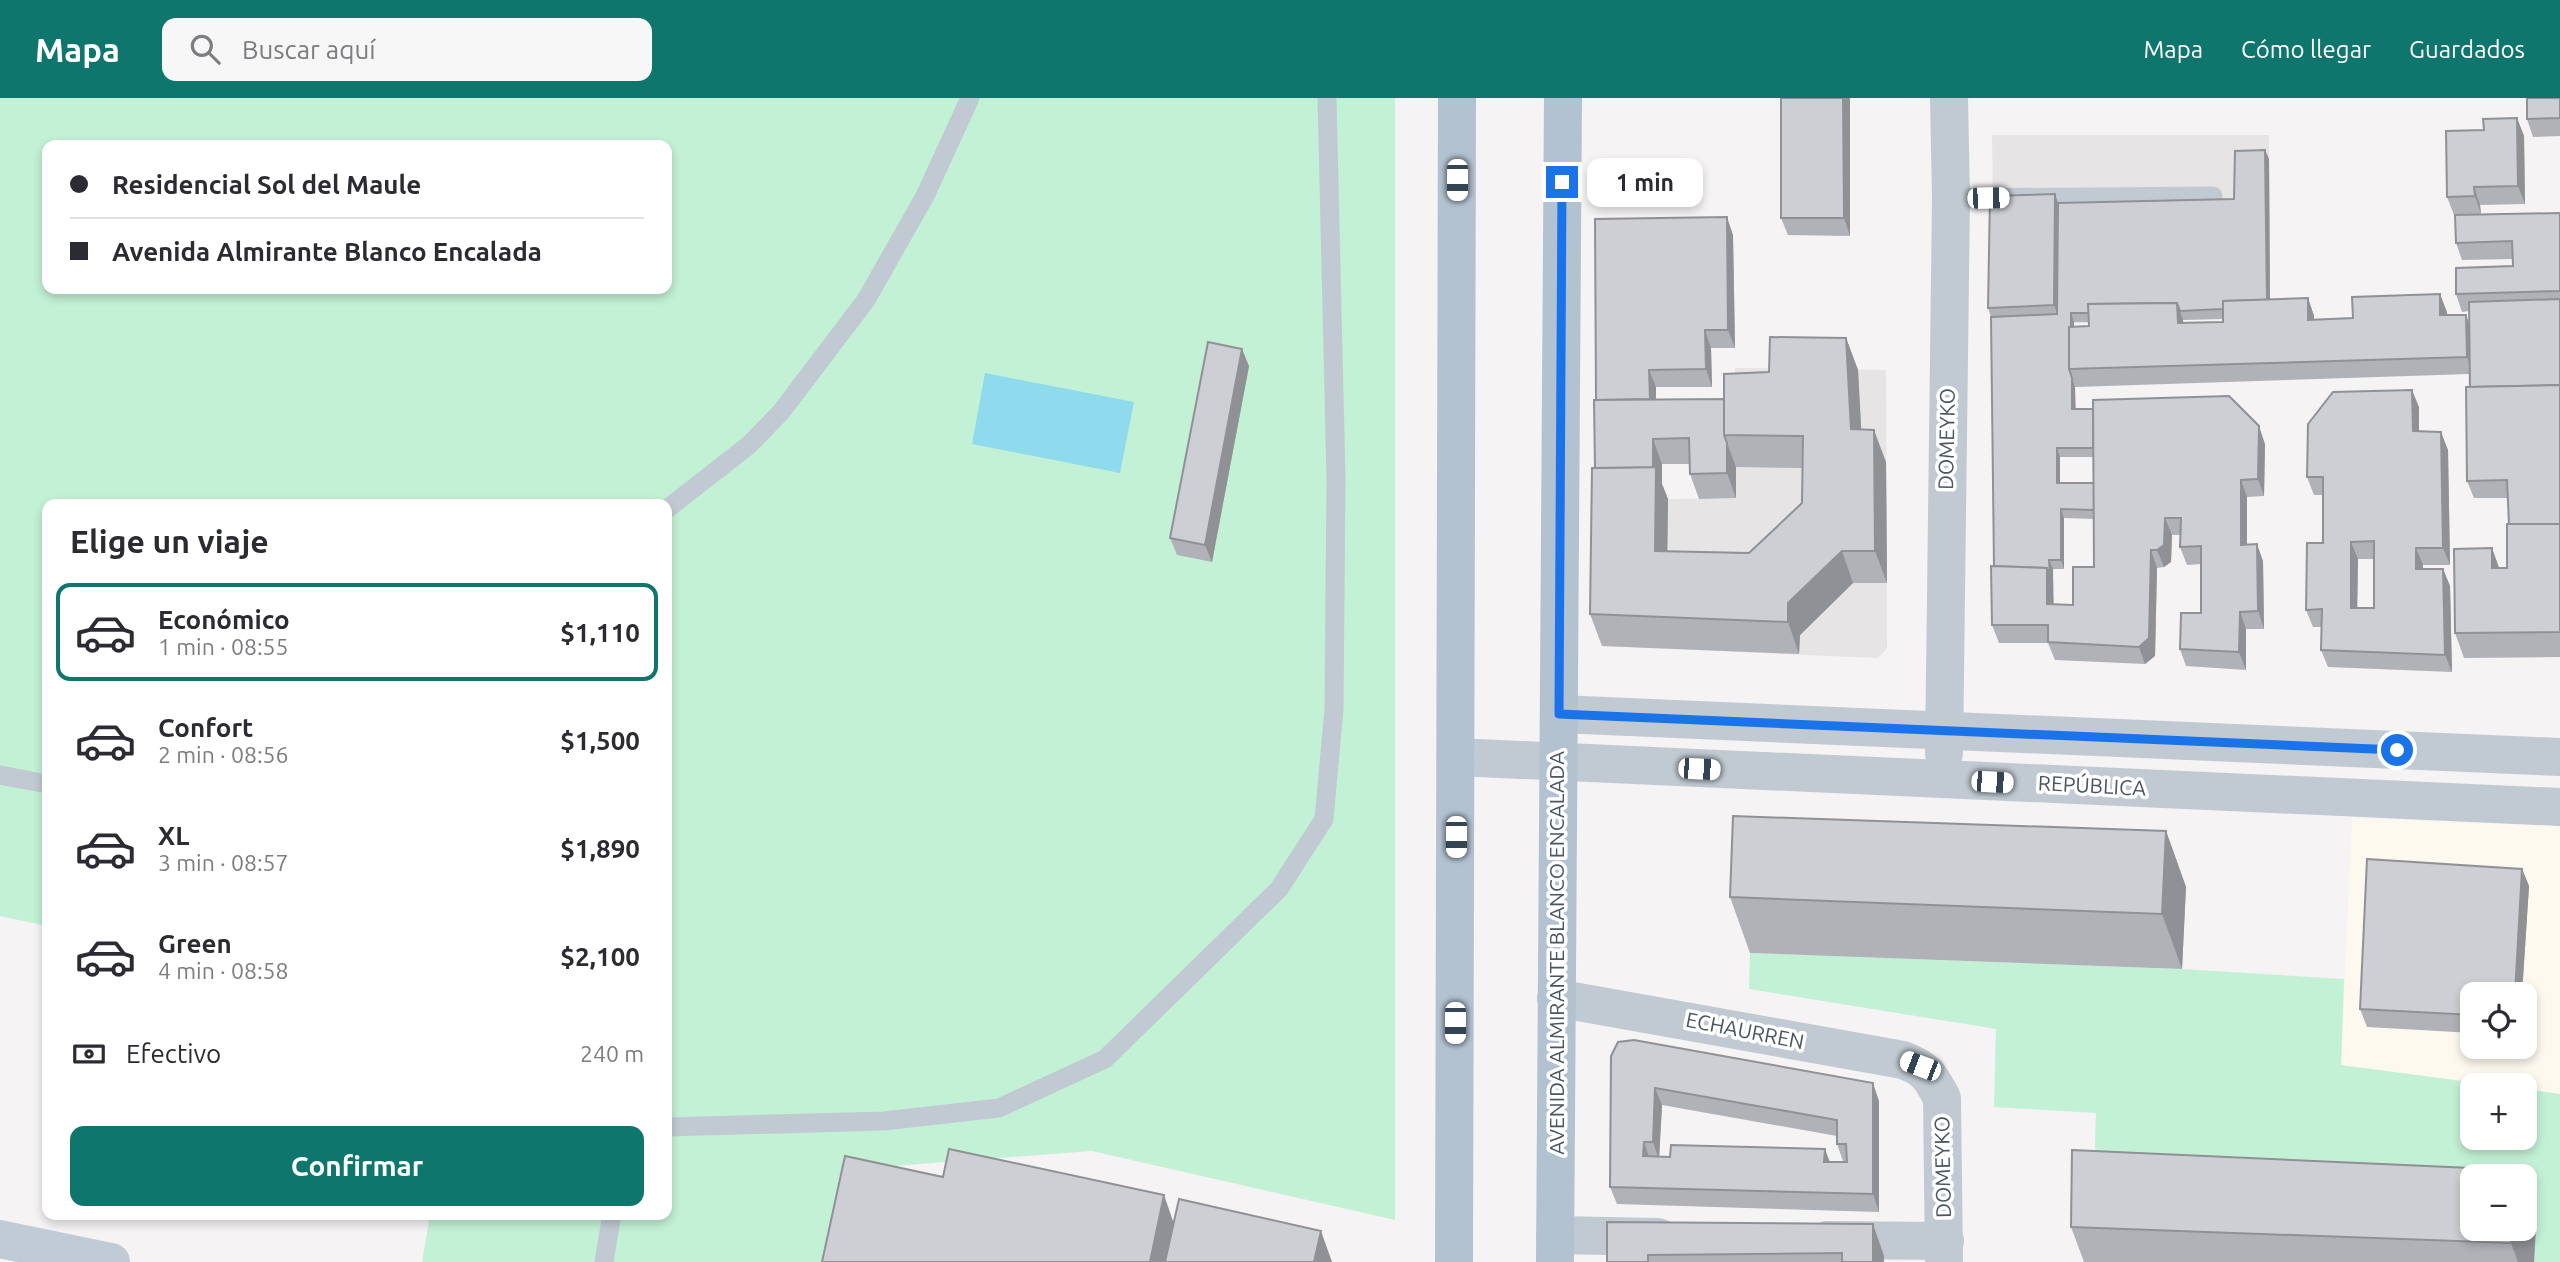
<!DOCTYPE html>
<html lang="es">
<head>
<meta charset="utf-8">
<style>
	:root { --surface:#fff; --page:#f7f7f7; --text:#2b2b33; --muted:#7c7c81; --line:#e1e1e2; --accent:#0f766e }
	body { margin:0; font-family:Ubuntu,sans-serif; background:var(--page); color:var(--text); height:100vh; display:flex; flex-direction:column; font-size:26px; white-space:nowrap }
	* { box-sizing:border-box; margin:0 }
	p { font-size:23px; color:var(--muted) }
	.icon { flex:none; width:38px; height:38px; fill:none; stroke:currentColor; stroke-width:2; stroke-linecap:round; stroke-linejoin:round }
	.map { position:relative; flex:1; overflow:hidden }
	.side { position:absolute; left:42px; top:401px; width:630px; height:721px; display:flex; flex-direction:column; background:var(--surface); border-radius:14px; box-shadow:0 4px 10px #0003 }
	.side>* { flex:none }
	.hud { position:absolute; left:42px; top:42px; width:630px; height:154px; border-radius:14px; box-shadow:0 4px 10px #0003; display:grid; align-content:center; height:154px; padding:0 28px; background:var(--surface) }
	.controls { position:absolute; left:2460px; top:884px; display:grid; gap:14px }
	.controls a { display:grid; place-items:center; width:77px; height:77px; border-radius:14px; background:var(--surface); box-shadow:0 4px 10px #0003; font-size:35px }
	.end { position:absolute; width:32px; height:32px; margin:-16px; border:9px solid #1a73e8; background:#fff; box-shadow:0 0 0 4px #fff }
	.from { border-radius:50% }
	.bubble { position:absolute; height:49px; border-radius:14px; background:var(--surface); box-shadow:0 4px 10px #0003; font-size:23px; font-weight:700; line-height:49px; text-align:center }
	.car { position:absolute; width:21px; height:42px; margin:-21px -10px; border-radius:9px; box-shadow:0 0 5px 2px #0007; background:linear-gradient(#fff 24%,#345 0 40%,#fff 0 76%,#345 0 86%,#fff 0) }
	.hud b { display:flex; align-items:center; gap:24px; height:66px; font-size:26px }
	.hud b+b { border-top:2px solid var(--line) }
	.hud i { width:18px; height:18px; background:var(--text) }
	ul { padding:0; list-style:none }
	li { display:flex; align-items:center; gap:21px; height:98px; margin:0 14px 10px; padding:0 14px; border:4px solid transparent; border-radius:14px }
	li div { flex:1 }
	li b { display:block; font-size:26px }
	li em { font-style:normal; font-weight:700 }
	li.on { border-color:var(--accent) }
	li>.icon { width:63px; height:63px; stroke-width:1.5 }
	h2 { padding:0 28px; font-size:32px; line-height:84px }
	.pay { display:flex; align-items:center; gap:18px; height:77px; padding:0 28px; font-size:26px }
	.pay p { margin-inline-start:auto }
	.action { display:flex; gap:14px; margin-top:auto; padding:14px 28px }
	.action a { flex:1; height:80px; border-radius:14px; background:var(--accent); color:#fff; font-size:28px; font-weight:700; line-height:80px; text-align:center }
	header { display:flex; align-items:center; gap:42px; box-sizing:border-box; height:98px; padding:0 35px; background:var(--accent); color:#fff }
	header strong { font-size:33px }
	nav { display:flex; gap:38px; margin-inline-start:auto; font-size:24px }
	.search { width:490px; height:63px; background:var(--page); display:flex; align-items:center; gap:18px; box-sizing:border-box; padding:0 24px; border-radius:14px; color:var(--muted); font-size:26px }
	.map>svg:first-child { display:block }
</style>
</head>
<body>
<header>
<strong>Mapa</strong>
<div class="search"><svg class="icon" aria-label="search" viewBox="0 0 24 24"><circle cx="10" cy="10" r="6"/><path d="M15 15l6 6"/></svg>Buscar aquí</div>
<nav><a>Mapa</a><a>Cómo llegar</a><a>Guardados</a></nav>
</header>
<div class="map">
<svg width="2560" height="1164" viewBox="0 0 2560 1164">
	<rect width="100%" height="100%" fill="#f5f3f3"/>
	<!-- commercial -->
	<path fill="#fdf9ef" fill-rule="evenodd" d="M 2352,720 L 2560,728 L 2560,996 L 2525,991 L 2525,987 L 2493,987 L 2341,968 ZM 2473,896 L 2525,896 L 2525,948 L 2473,948 Z"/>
	<!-- education -->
	<g fill="#e6e4e5">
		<polygon points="1992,37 2269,37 2270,219 1995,228"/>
		<polygon points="1735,270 1886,272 1887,550 1878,560 1602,548 1604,402 1736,400"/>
	</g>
	<!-- green -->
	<g fill="#c3f1d5" fill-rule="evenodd">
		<path d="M 0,0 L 1395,0 L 1395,1122 L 1092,1053 L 841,1072 L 823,1164 L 422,1164 L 430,1117 L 667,1116 L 667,406 L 47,406 L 47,828 L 0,818 ZM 47,47 L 667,47 L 667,191 L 47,191 Z"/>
		<polygon points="1750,855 2182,871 2344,881 2341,967 2493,987 2473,987 2473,1040 2525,1040 2525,991 2560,996 2560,1164 2534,1164 2536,1128 2525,1127 2525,1078 2473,1078 2093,1108 2096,1015 1994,1009 1996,931 1749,891"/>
	</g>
	<!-- water -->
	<polygon fill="#90daee" points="985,275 1134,304 1120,375 972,346"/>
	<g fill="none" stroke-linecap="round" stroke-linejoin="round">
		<!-- service -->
		<g stroke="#c1cad2" stroke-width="19">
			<polyline points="1951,100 2213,98"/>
			<polyline points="667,411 749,347 781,314 866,202 925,98 970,0"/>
			<polyline points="0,677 47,686"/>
			<polyline points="667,1029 884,1023 999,1010 1105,961 1279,791 1324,721 1334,611 1336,381 1327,0"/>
			<polyline points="604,1164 612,1116"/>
		</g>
		<!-- minor -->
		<g stroke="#c1cad2" stroke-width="38">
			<polyline points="1559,616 2560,659"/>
			<polyline points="1944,656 1951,100 1949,0"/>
			<polyline points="1456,659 2560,709"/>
			<path d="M 1556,900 L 1903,962 C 1927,971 1930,978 1942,1000 L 1944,1164"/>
			<polyline points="1555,1137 1658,1139"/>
			<polyline points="1827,1142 1945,1143"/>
		</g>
		<!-- secondary -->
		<polyline stroke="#c1cbd6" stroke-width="38" points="0,1141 111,1164"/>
		<!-- primary -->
		<g stroke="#b3c2d1" stroke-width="38">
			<polyline points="1454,1164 1457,0"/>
			<polyline points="1555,1164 1563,0"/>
		</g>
	</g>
	<!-- wall -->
	<g fill="#b0b2b7" fill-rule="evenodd">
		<polygon points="1781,0 1850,0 1850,138 1788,137 1781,120"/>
		<polygon points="2560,0 2560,38 2533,39 2527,21"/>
		<path d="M 2517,20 L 2524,38 L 2525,106 L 2480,107 L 2481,116 L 2560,115 L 2560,559 L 2464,560 L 2455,535 L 2499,470 L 2507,470 L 2509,426 L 2508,400 L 2474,400 L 2467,383 L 2469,276 L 2075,289 L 2075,311 L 2265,346 L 2264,398 L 2247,399 L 2247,447 L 2263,463 L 2264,531 L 2246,531 L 2246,572 L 2186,568 L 2180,551 L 2201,515 L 2201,466 L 2187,467 L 2180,449 L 2181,437 L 2172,437 L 2171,464 L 2164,469 L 2157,470 L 2155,558 L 2145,566 L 2055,562 L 2048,545 L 1999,545 L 1992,527 L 1994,468 L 1991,219 L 1988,210 L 2055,96 L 2058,105 L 2234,101 L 2265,52 L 2269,61 L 2270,202 L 2308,200 L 2314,218 L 2314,221 L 2353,220 L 2440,196 L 2447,217 L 2466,217 L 2469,225 L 2469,213 L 2462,214 L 2456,196 L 2513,168 L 2513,161 L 2462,162 L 2456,145 L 2455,117 L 2454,117 L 2447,99 L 2484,32 ZM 2223,221 L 2223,224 L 2183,225 L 2183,222 ZM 2074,224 L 2089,224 L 2089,228 L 2074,229 ZM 2060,359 L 2093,359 L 2094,385 L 2060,385 ZM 2064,420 L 2094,421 L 2094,469 L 2073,507 L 2053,506 L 2053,471 L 2064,471 Z"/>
		<path d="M 1733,137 L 1735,250 L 1711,250 L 1712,289 L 1656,289 L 1656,301 L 1724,301 L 1769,274 L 1846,240 L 1858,272 L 1861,331 L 1886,364 L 1887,485 L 1853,485 L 1800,537 L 1799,556 L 1602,548 L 1590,516 L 1596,302 ZM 1662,366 L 1689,366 L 1690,376 L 1699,401 L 1736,400 L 1736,369 L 1803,370 L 1802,405 L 1749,455 L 1667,453 L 1668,401 L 1662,386 Z"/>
		<polygon points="1249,268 1212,464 1177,457 1170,440"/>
		<path d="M 2419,309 L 2419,334 L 2448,352 L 2450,467 L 2423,467 L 2423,471 L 2443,471 L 2450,488 L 2452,574 L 2328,569 L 2321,552 L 2322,529 L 2313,529 L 2306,512 L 2323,445 L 2323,397 L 2314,397 L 2307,379 ZM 2358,461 L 2374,461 L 2374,510 L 2357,510 Z"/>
		<polygon points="2166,733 2186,789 2182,871 1750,855 1730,799"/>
		<polygon points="2522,771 2529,788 2522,896 2473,896 2473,935 2367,929 2360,911"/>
		<path d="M 1611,958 L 1879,1003 L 1879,1114 L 1617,1106 L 1610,1089 ZM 1662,1007 L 1837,1038 L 1837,1046 L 1843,1063 L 1830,1064 L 1825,1051 L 1659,1059 Z"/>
		<polygon points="2525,1097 2536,1128 2534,1164 2084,1164 2071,1129 2525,1130"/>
		<polygon points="1607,1124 1884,1158 1884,1164 1607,1164"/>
	</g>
	<!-- shaded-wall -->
	<g fill="#909195">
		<polygon points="1843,0 1850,0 1850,138 1844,120"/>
		<polygon points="2517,20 2524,38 2525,106 2518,88"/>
		<polygon points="2265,52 2269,61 2270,219 2267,210"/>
		<polygon points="2474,89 2480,107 2481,116 2475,98"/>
		<polygon points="2055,96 2061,114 2061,225 2054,207"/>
		<polygon points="1727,119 1733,137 1735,250 1728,232"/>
		<polygon points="2440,196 2447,214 2447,235 2440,217"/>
		<polygon points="2308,200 2314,218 2314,239 2308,222"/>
		<polygon points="2177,205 2183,222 2185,243 2178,225"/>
		<polygon points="2071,215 2074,224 2075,271 2072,271"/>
		<polygon points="2466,217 2472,234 2473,276 2467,259"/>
		<polygon points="1705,232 1711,250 1712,289 1706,271"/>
		<polygon points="1846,240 1858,272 1863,363 1851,331"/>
		<polygon points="1242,251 1249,268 1212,464 1205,447"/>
		<polygon points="1649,272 1656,289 1656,327 1650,309"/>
		<polygon points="2072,280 2075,289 2076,320 2072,311"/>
		<polygon points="2412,292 2419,309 2419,351 2413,333"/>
		<polygon points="2259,328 2265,346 2264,398 2258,381"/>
		<polygon points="1874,332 1886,364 1887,485 1875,453"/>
		<polygon points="2441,334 2448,352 2450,467 2443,450"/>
		<polygon points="1653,341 1662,366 1662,386 1668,401 1667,485 1655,453"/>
		<polygon points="1727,345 1736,369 1736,400 1727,375"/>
		<polygon points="2057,350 2060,359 2060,394 2057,385"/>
		<polygon points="2241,382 2247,399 2247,465 2241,447"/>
		<polygon points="2061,411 2064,420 2064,471 2061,462"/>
		<polygon points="2165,420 2172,437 2171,464 2164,469 2157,452"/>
		<polygon points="2351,444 2358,461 2357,528 2351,510"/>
		<polygon points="2257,446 2263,463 2264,531 2258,513"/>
		<polygon points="2416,450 2423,467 2423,489 2416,471"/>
		<polygon points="2492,450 2501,475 2492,470"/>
		<polygon points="2151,452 2157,470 2155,558 2145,566 2139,549"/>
		<polygon points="1842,453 1853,485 1800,537 1799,556 1788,524 1788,505"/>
		<polygon points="2049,462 2053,471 2054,523 2047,506 2047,470"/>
		<polygon points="2443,471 2450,488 2452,574 2445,557"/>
		<polygon points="2240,514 2246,531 2246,572 2239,554"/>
		<polygon points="2166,733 2186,789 2182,871 2162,816"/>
		<polygon points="2522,771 2529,788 2522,896 2515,896"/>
		<polygon points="1873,985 1879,1003 1879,1114 1873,1096"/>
		<polygon points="1655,990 1662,1007 1659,1062 1653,1044"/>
		<polygon points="1644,1044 1650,1062 1643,1058"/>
		<polygon points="1825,1051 1831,1069 1824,1064"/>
		<polygon points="1164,1097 1175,1129 1168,1164 1150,1164"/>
		<polygon points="2525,1097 2536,1128 2534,1164 2518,1164 2511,1145 2512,1130 2525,1130"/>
		<polygon points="1873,1126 1884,1158 1884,1164 1873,1164"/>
		<polygon points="1321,1133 1332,1164 1314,1164"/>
	</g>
	<!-- building -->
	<g fill="#cdcfd5" stroke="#909195" stroke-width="2" fill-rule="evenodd">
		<polygon points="1781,0 1843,0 1844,120 1781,120"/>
		<polygon points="2527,0 2560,0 2560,20 2527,21"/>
		<polygon points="2517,20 2518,88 2474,89 2475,98 2447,99 2446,33 2484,32 2483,21"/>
		<polygon points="2265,52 2267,202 2223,203 2223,211 2180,213 2177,205 2088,206 2089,215 2071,215 2071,229 2069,229 2069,271 2072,280 2072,311 2093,311 2093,350 2057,350 2057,385 2094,385 2094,412 2061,411 2061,462 2049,462 2050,478 2047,470 1994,468 1991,219 2057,216 2058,105 2234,101 2235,53"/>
		<polygon points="2055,96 2054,207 1988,210 1990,98"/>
		<polygon points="2560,115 2560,193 2456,196 2456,170 2513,168 2512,143 2456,145 2455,117"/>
		<polygon points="1727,119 1728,232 1705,232 1706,271 1649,272 1650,301 1596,302 1595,121"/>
		<polygon points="2440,196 2440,217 2466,217 2467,259 2069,271 2069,229 2089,228 2088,206 2177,205 2178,225 2223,224 2223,203 2308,200 2308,222 2353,220 2352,199"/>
		<polygon points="2560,201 2560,287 2470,289 2469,204"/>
		<polygon points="1770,239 1846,240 1851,331 1874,332 1875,453 1842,453 1788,505 1788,524 1590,516 1592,370 1656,369 1655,453 1749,455 1802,405 1803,338 1724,337 1724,276 1769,274"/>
		<polygon points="1208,244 1242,251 1205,447 1170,440"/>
		<polygon points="2560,287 2560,426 2509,426 2507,382 2467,383 2466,289"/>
		<path d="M 2412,292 L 2413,333 L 2441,334 L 2443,450 L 2416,450 L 2416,471 L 2443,471 L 2445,557 L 2321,552 L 2322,511 L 2306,512 L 2307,445 L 2323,445 L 2323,379 L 2307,379 L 2308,326 L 2333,294 ZM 2374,443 L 2374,510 L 2351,510 L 2351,444 Z"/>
		<polygon points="2229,298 2259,328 2258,381 2241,382 2241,447 2257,446 2258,513 2240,514 2239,554 2180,551 2181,515 2201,515 2201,448 2180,449 2181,420 2165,420 2164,447 2157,452 2151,452 2149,540 2139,549 2048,544 2048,527 1992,527 1991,468 2047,470 2047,506 2073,507 2073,469 2094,469 2093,302"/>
		<polygon points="1724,301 1724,337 1727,345 1727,375 1690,376 1689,340 1653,341 1653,369 1595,370 1594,302"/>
		<polygon points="2507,426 2560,426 2560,534 2455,535 2454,451 2492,450 2492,470 2507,470"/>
		<polygon points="1733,718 2166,733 2162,816 1730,799"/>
		<polygon points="2367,761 2522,771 2515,896 2473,896 2473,917 2360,911"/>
		<path d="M 1634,942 L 1873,985 L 1873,1096 L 1610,1089 L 1611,958 L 1618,944 ZM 1655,990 L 1837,1022 L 1837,1046 L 1846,1046 L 1847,1064 L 1824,1064 L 1825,1051 L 1671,1047 L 1670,1059 L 1643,1058 L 1644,1044 L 1653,1044 Z"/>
		<polygon points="949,1051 1164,1097 1150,1164 822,1164 845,1058 943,1079"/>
		<polygon points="2072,1052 2516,1072 2516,1078 2473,1078 2473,1130 2512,1130 2511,1145 2071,1129"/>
		<polygon points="1179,1101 1321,1133 1314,1164 1165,1164"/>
		<polygon points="1607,1124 1873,1126 1873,1164 1842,1164 1842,1155 1648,1157 1648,1164 1607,1164"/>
	</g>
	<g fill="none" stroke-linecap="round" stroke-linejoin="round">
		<!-- route -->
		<polyline stroke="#1a73e8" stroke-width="9" points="1562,84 1559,616 2397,652"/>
	</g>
	<g text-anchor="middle" stroke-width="7" stroke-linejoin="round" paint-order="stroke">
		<!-- street labels -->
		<g font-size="21" fill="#4a5661" stroke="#fff">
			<text transform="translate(1947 341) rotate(-89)" y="7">DOMEYKO</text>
			<text transform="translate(2092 688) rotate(3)" y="7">REPÚBLICA</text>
			<text transform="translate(1557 855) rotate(-90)" y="7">AVENIDA ALMIRANTE BLANCO ENCALADA</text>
			<text transform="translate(1745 933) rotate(11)" y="7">ECHAURREN</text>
			<text transform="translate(1943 1069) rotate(-91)" y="7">DOMEYKO</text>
		</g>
	</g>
</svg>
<div class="controls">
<a><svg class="icon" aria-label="locate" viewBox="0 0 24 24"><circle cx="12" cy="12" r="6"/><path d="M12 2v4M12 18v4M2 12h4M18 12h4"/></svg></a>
<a>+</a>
<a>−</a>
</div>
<i class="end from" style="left:2397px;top:652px"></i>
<i class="end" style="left:1562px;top:84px"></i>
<div class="bubble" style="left:1587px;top:60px;width:116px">1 min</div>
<i class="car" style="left:1457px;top:82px;rotate:180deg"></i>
<i class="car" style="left:1988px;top:100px;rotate:89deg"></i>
<i class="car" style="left:1699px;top:671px;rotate:93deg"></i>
<i class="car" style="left:1992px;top:684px;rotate:93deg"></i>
<i class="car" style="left:1456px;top:739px;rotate:180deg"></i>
<i class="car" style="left:1455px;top:925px;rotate:180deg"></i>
<i class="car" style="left:1920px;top:968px;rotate:291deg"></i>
<div class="hud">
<b><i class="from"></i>Residencial Sol del Maule</b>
<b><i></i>Avenida Almirante Blanco Encalada</b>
</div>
<section class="side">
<h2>Elige un viaje</h2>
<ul>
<li class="on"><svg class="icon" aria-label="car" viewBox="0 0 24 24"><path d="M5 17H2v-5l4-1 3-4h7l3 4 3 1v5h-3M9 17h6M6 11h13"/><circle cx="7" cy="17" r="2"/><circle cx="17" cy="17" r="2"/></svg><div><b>Económico</b><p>1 min · 08:55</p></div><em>$1,110</em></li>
<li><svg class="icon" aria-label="car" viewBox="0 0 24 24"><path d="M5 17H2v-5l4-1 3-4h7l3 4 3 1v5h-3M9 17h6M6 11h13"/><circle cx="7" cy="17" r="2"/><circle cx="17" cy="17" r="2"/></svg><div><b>Confort</b><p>2 min · 08:56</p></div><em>$1,500</em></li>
<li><svg class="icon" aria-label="car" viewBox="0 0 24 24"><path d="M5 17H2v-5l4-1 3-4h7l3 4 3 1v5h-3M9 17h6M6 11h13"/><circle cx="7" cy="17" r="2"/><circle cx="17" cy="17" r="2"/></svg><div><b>XL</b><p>3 min · 08:57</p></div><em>$1,890</em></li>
<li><svg class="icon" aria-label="car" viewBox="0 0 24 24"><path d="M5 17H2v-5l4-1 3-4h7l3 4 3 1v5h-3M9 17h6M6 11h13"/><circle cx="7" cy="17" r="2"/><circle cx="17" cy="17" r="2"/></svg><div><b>Green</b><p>4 min · 08:58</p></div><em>$2,100</em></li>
</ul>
<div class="pay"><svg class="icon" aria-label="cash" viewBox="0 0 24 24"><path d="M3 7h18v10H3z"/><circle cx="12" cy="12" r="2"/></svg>Efectivo<p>240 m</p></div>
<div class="action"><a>Confirmar</a></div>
</section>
</div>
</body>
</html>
